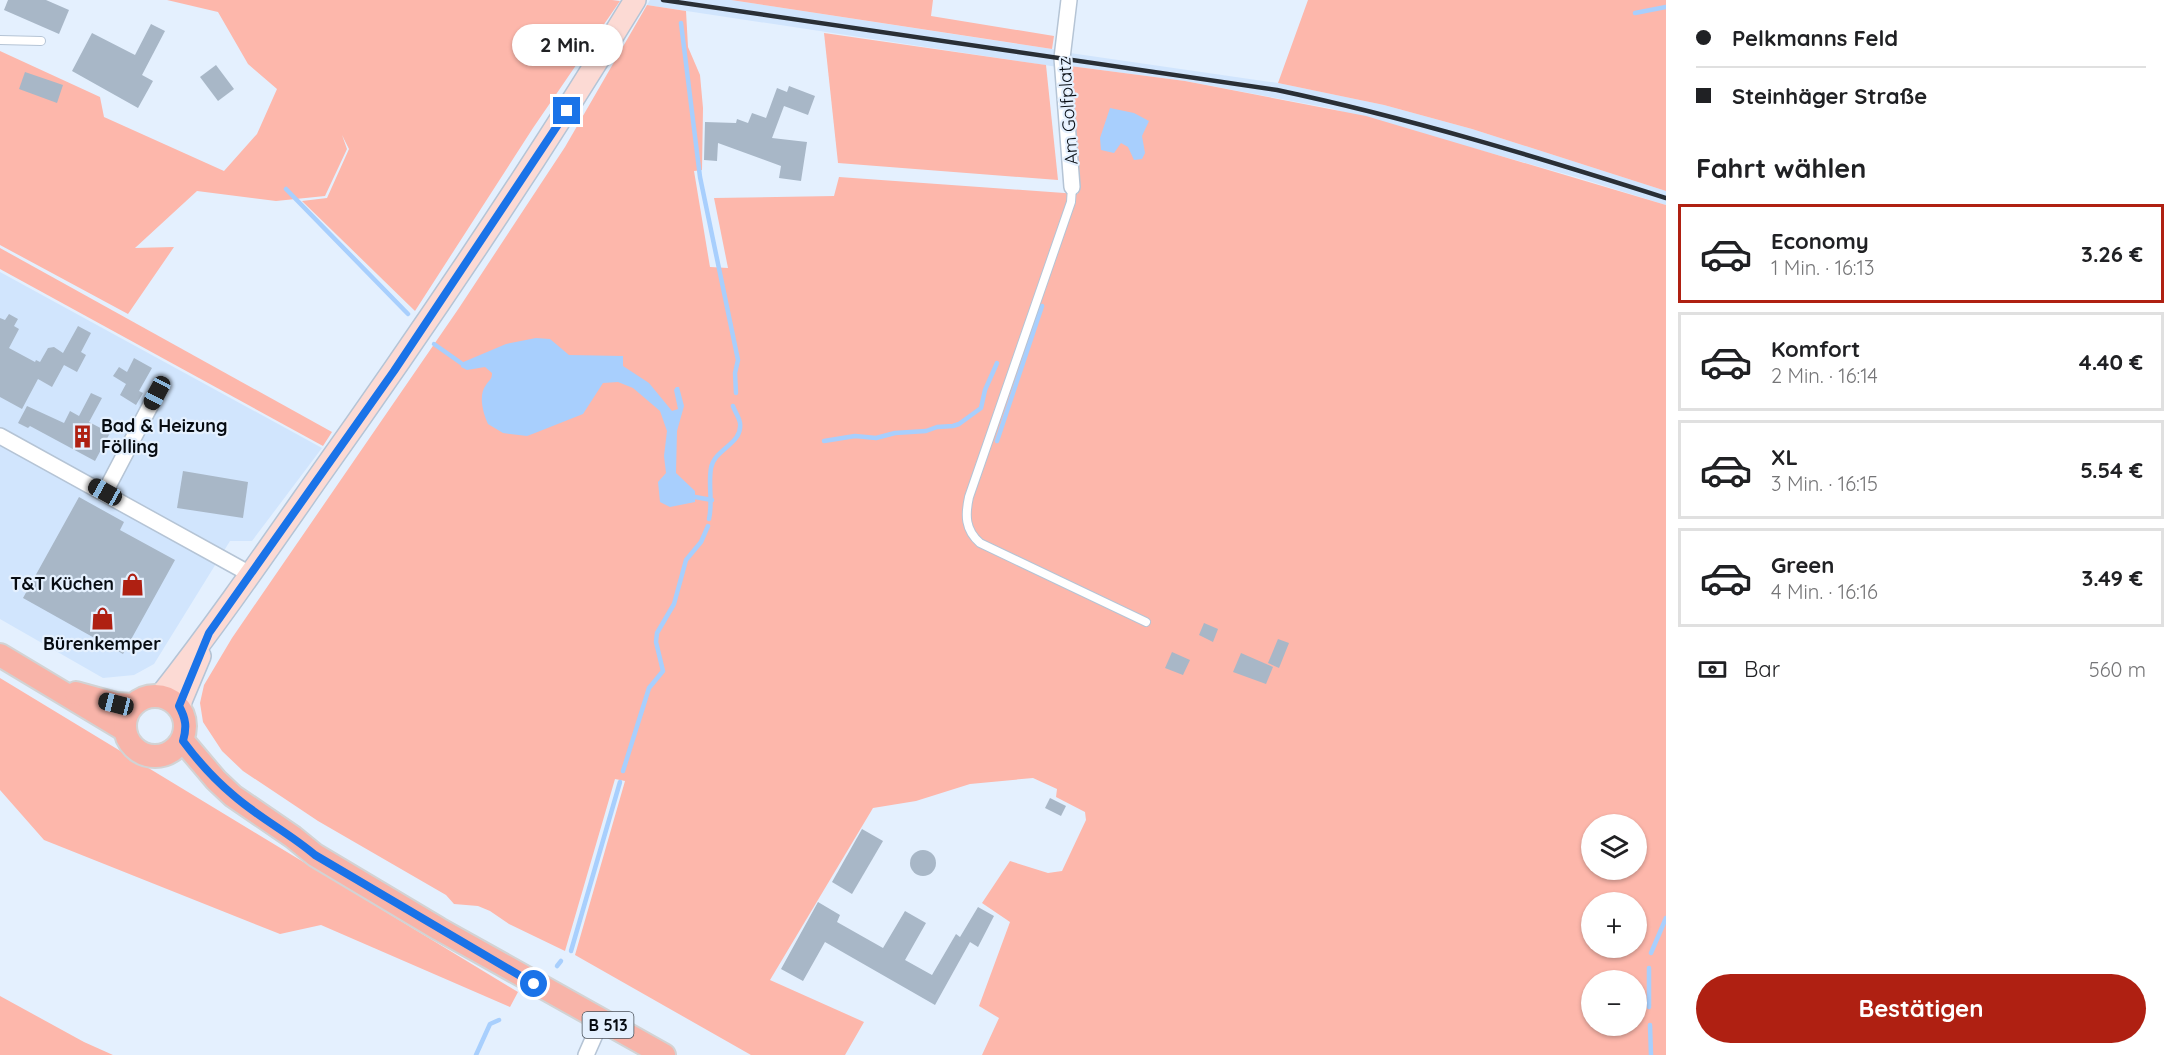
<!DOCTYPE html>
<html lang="de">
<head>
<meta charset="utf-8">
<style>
	:root { --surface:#fff; --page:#f2f2f2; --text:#202124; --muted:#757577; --line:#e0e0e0; --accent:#af2012 }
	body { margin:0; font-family:Quicksand,sans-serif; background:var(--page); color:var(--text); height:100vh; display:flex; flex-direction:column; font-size:22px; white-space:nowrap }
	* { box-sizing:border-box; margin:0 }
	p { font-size:20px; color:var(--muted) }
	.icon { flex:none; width:33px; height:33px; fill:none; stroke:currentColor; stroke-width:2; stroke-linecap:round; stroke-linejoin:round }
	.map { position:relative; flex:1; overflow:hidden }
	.side { display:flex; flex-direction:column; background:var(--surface); width:510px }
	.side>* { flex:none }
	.guide { display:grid; align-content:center; height:132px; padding:0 30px; background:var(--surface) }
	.controls { position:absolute; left:1581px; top:814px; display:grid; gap:12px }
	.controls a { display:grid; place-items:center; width:66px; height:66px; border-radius:50%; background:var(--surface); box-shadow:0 2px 4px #0004; font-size:30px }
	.end { position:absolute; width:27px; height:27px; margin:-14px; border:8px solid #1a73e8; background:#fff; box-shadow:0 0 0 3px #fff }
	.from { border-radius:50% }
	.bubble { position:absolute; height:42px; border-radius:21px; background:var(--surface); box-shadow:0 2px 4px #0004; font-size:20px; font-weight:700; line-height:42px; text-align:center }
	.car { position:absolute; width:18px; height:36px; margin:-18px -9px; border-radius:8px; box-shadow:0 0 4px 2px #0007; background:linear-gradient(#222 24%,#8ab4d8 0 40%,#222 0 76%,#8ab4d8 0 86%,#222 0) }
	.guide b { display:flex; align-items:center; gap:21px; height:57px; font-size:22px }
	.guide b+b { border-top:2px solid var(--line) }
	.guide i { width:15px; height:15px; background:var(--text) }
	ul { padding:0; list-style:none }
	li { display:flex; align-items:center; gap:18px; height:99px; margin:0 12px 9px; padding:0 18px; border:3px solid var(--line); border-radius:0px }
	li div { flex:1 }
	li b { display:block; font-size:22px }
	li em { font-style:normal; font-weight:700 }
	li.active { border-color:var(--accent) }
	li>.icon { width:54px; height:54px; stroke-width:1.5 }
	h2 { padding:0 30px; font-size:27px; line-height:72px }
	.pay { display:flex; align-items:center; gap:15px; height:66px; padding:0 30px; font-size:22px }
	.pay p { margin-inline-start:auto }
	.primary-button { display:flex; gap:12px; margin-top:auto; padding:12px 30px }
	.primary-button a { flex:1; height:69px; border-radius:36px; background:var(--accent); color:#fff; font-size:24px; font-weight:700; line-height:69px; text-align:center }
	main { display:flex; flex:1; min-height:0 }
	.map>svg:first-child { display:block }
</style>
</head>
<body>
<main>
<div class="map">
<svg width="1666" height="1055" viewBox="0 0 1666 1055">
	<rect width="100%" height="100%" fill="#e4f0fe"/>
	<!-- built -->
	<g fill="#d1e5fd">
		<polygon points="650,0 731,0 1058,50 1058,67 647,5"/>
		<polygon points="1070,53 1278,83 1384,105 1472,129 1666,191 1666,205 1576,177 1329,108 1185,81 1070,66"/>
		<polygon points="0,272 322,448 252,541 230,541 154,664 134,675 103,678 0,619"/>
	</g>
	<!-- green -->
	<g fill="#fdb7ab" fill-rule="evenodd">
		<polygon points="167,0 612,0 620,1 533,128 415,311 302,201 327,198 349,149 342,135 347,149 325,196 276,201 197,191 135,248 174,247 128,314 0,245 0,51 100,97 104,117 224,171 257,134 277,89 248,64 218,12"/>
		<polygon points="731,0 933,0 931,16 1054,36 1052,49"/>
		<polygon points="1308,0 1666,0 1666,191 1472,129 1384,105 1278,83"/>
		<path d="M 647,5 L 686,11 L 688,47 L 700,75 L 703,108 L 702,170 L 694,171 L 710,267 L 728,268 L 714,198 L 834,196 L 839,177 L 1078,194 L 1070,66 L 1185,81 L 1366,116 L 1666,205 L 1666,1055 L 982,1055 L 999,1018 L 979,1006 L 1010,922 L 982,903 L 1010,861 L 1048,873 L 1062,871 L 1086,820 L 1085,812 L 1056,797 L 1057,789 L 1033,778 L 970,784 L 916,801 L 873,808 L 770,980 L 864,1022 L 845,1055 L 751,1055 L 575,955 L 625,781 L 615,779 L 565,951 L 509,924 L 490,911 L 478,906 L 454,904 L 446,895 L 318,821 L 243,771 L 222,751 L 203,722 L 200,703 L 204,685 L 232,638 L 459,308 L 565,147 ZM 1592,825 L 1636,825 L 1636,870 L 1592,870 ZM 1592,903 L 1636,903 L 1636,948 L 1592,948 ZM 1592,981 L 1636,981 L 1636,1026 L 1592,1026 Z"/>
		<polygon points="824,33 1046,65 1058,180 838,163"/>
		<polygon points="0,248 332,432 323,446 0,269"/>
		<polygon points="0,678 518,992 510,1007 321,925 280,934 44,840 0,790"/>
		<polygon points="0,996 84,1042 113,1055 0,1055"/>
	</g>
	<!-- water -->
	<g fill="#a8cffd">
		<polygon points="1110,108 1134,113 1149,121 1142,136 1145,153 1142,159 1134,160 1128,147 1121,143 1114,153 1101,150 1100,138"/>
		<path d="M 536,338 L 550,339 L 569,355 L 623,356 L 623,366 L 649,383 L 672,411 L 678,409 L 674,390 L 676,387 L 679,387 L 684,406 L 677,431 L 676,473 L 695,491 L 695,502 L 670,507 L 660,502 L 658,482 L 666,473 L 664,456 L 667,431 L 660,411 L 633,388 L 618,382 L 603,383 L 583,414 L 535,433 L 527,436 L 503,433 L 488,424 C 483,413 478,395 486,385 C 489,380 492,380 492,373 L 485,367 L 467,370 L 461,367 L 461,363 L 506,344 Z"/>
	</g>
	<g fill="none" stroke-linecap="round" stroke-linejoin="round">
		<!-- stream -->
		<g stroke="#a8cffd" stroke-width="4.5">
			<polyline points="1635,13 1666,7"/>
			<polyline points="681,23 700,177 738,360 735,373 736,393"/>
			<polyline points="286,189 408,314"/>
			<polyline points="434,344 461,363"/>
			<polyline points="824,441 855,436 876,438 895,433 926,431 937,427 953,426 959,424 981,408 985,390 997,363"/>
			<polyline points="997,441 1042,306"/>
			<polyline points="695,497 712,500"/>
			<path d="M 709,519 C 713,502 708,485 711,468 C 714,449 743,444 740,423 C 739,417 735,412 733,406"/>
			<polyline points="623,771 649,688 663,671 656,642 657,633 674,604 686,560 701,542 708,526"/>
			<polyline points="571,951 620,782"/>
			<polyline points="1651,953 1666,918"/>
			<polyline points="557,966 561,961"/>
			<polyline points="1649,968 1649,1007"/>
			<polyline points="1650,1025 1651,1055"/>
			<polyline points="476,1055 490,1024 499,1020"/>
		</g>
	</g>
	<!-- building -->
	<g fill="#a8b7c7">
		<polygon points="8,0 46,0 69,10 59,34 4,10"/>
		<polygon points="151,24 165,31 142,75 153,81 138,108 72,71 92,33 135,55"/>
		<polygon points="216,65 234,89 218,101 200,77"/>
		<polygon points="25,72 63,85 57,103 19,89"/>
		<polygon points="789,86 815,96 808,115 784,106 772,138 807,142 801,181 779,178 781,166 718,143 717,161 704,160 705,122 736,123 737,119 748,123 752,113 766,118 777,88 787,92"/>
		<polygon points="9,314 18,319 14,326 19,329 9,348 35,362 36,360 40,362 48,348 54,347 63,353 78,326 91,333 81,352 86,355 77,372 64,365 52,387 38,379 22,409 0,397 0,318 5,320"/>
		<polygon points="134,358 152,368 139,391 143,393 136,405 120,395 126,384 113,376 119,367 127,372"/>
		<polygon points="91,393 102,398 89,422 110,433 95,461 30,426 28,428 18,423 27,406 64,423 70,411 79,416"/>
		<polygon points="183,471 248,482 243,518 177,508"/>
		<polygon points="79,497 124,522 120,530 175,560 123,654 23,598"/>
		<polygon points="1204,623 1218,629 1213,642 1199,635"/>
		<polygon points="1278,639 1289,643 1279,668 1268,663"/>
		<polygon points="1172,652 1190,660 1183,675 1165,668"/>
		<polygon points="1241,653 1273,667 1266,684 1233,672"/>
		<polygon points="1050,798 1066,806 1061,816 1045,808"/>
		<polygon points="862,829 883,841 852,894 832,882"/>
		<circle cx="923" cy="863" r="13"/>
		<polygon points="818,902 840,915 837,922 883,948 905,911 926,923 905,960 932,975 956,934 960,937 978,907 994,916 978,947 970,942 935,1005 825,942 803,981 781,969"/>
	</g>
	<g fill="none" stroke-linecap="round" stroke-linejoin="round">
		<defs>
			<g id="lane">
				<polyline points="0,40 41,41"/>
				<path d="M 1072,187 L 1071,202 L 969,497 C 965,515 965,530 980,543 L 1146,622"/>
			</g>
			<g id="street">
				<polyline points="1069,0 1062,58 1072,187"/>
				<polyline points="0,436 250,574"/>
				<polyline points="105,492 157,393"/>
				<polyline points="586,1055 601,1021"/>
			</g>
			<g id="secondary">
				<path d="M 160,696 C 215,626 266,552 317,479 C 428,323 535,164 635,0"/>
				<polyline points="179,706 200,656"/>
			</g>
			<g id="primary">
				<polyline points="0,655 125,730"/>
				<polyline points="76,693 116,704 133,705"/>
				<circle cx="155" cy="726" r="30"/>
				<polyline points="183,741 216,780 233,796 293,837 315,855 439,929 664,1055"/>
			</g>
		</defs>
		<!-- lane casing -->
		<use href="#lane" stroke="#b5c4d5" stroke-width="10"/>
		<!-- street casing -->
		<use href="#street" stroke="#b5c4d5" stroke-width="18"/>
		<!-- secondary casing -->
		<use href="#secondary" stroke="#b5c4d5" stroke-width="24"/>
		<!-- primary casing -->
		<use href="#primary" stroke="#d2d3d4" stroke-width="26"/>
		<!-- lane -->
		<use href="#lane" stroke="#fff" stroke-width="8"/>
		<!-- street -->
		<use href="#street" stroke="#fff" stroke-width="15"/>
		<!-- secondary -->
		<use href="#secondary" stroke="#fcdad4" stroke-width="21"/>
		<!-- primary -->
		<use href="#primary" stroke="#f8b4a9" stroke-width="22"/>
		<!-- rail -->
		<path stroke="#292f36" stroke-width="4.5" d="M 663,0 L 1277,90 C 1409,118 1537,157 1666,198"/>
	</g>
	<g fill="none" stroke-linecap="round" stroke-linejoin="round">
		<!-- route -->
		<path stroke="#1a73e8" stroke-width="8" d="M 534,984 L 315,855 C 289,833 258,817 233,795 C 214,779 197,760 183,741 C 187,727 186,719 179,706 L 209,633 L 394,371 L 567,111"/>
	</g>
	<!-- icons -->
	<defs>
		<symbol id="building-bare" viewBox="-9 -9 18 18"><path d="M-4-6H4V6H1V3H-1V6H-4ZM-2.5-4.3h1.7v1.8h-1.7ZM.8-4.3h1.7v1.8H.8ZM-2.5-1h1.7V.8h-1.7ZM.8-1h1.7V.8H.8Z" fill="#af2012" stroke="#e4f0fe" stroke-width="2.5" paint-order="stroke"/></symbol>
		<symbol id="shop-bare" viewBox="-9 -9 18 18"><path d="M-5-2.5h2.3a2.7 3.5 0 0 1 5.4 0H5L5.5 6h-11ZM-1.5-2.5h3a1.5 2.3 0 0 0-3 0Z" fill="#af2012" stroke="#e4f0fe" stroke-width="2.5" paint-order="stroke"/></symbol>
	</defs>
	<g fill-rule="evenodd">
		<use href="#building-bare" x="66" y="420" width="33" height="33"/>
		<use href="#shop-bare" x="116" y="568" width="33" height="33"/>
		<use href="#shop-bare" x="86" y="602" width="33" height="33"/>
	</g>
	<g text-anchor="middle" stroke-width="4.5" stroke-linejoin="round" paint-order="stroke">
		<!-- shield labels -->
		<rect fill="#e4f0fe" stroke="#495059" stroke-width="1.5" x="582.5" y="1012" width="51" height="26" rx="4.5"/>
		<g font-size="16" font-weight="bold" fill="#070c12">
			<text x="608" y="1031">B 513</text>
		</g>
		<!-- street labels -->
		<g font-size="18" fill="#070c12" stroke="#e4f0fe">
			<text transform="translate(1068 111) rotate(-94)" y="6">Am Golfplatz</text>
		</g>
		<!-- poi labels -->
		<g font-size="18" font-weight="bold" fill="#070c12" stroke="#e4f0fe" text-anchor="start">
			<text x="101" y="432">Bad &amp; Heizung<tspan x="101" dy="21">Fölling</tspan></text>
			<text x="114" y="590" text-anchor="end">T&amp;T Küchen</text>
			<text x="102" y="650" text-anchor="middle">Bürenkemper</text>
		</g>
	</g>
</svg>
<div class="controls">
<a><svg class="icon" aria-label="layers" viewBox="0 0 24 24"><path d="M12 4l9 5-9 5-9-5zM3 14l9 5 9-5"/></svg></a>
<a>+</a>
<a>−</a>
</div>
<i class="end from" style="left:534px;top:984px"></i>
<i class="end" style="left:567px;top:111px"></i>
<div class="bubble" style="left:512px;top:24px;width:111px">2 Min.</div>
<i class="car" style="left:157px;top:393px;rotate:208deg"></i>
<i class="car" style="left:105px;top:492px;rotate:299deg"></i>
<i class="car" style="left:116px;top:704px;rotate:284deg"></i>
</div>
<section class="side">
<div class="guide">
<b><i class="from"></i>Pelkmanns Feld</b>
<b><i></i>Steinhäger Straße</b>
</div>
<h2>Fahrt wählen</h2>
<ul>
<li class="active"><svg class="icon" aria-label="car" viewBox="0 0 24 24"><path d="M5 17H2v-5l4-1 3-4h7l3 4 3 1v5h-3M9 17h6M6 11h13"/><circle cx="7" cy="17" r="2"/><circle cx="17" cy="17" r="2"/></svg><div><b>Economy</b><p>1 Min. · 16:13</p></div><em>3.26 €</em></li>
<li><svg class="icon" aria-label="car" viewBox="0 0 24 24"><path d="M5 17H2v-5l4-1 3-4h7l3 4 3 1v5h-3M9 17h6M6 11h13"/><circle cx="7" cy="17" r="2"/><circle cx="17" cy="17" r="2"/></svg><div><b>Komfort</b><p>2 Min. · 16:14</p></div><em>4.40 €</em></li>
<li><svg class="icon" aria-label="car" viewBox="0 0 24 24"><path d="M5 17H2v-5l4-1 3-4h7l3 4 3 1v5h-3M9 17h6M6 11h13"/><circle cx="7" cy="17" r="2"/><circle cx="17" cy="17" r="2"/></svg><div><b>XL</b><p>3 Min. · 16:15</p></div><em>5.54 €</em></li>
<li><svg class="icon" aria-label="car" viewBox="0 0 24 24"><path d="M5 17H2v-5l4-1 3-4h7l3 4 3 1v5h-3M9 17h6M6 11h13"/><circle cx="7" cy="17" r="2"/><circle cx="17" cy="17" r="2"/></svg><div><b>Green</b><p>4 Min. · 16:16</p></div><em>3.49 €</em></li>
</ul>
<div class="pay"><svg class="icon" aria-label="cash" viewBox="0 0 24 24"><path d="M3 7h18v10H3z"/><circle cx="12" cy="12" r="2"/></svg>Bar<p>560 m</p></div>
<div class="primary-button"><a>Bestätigen</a></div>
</section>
</main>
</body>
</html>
